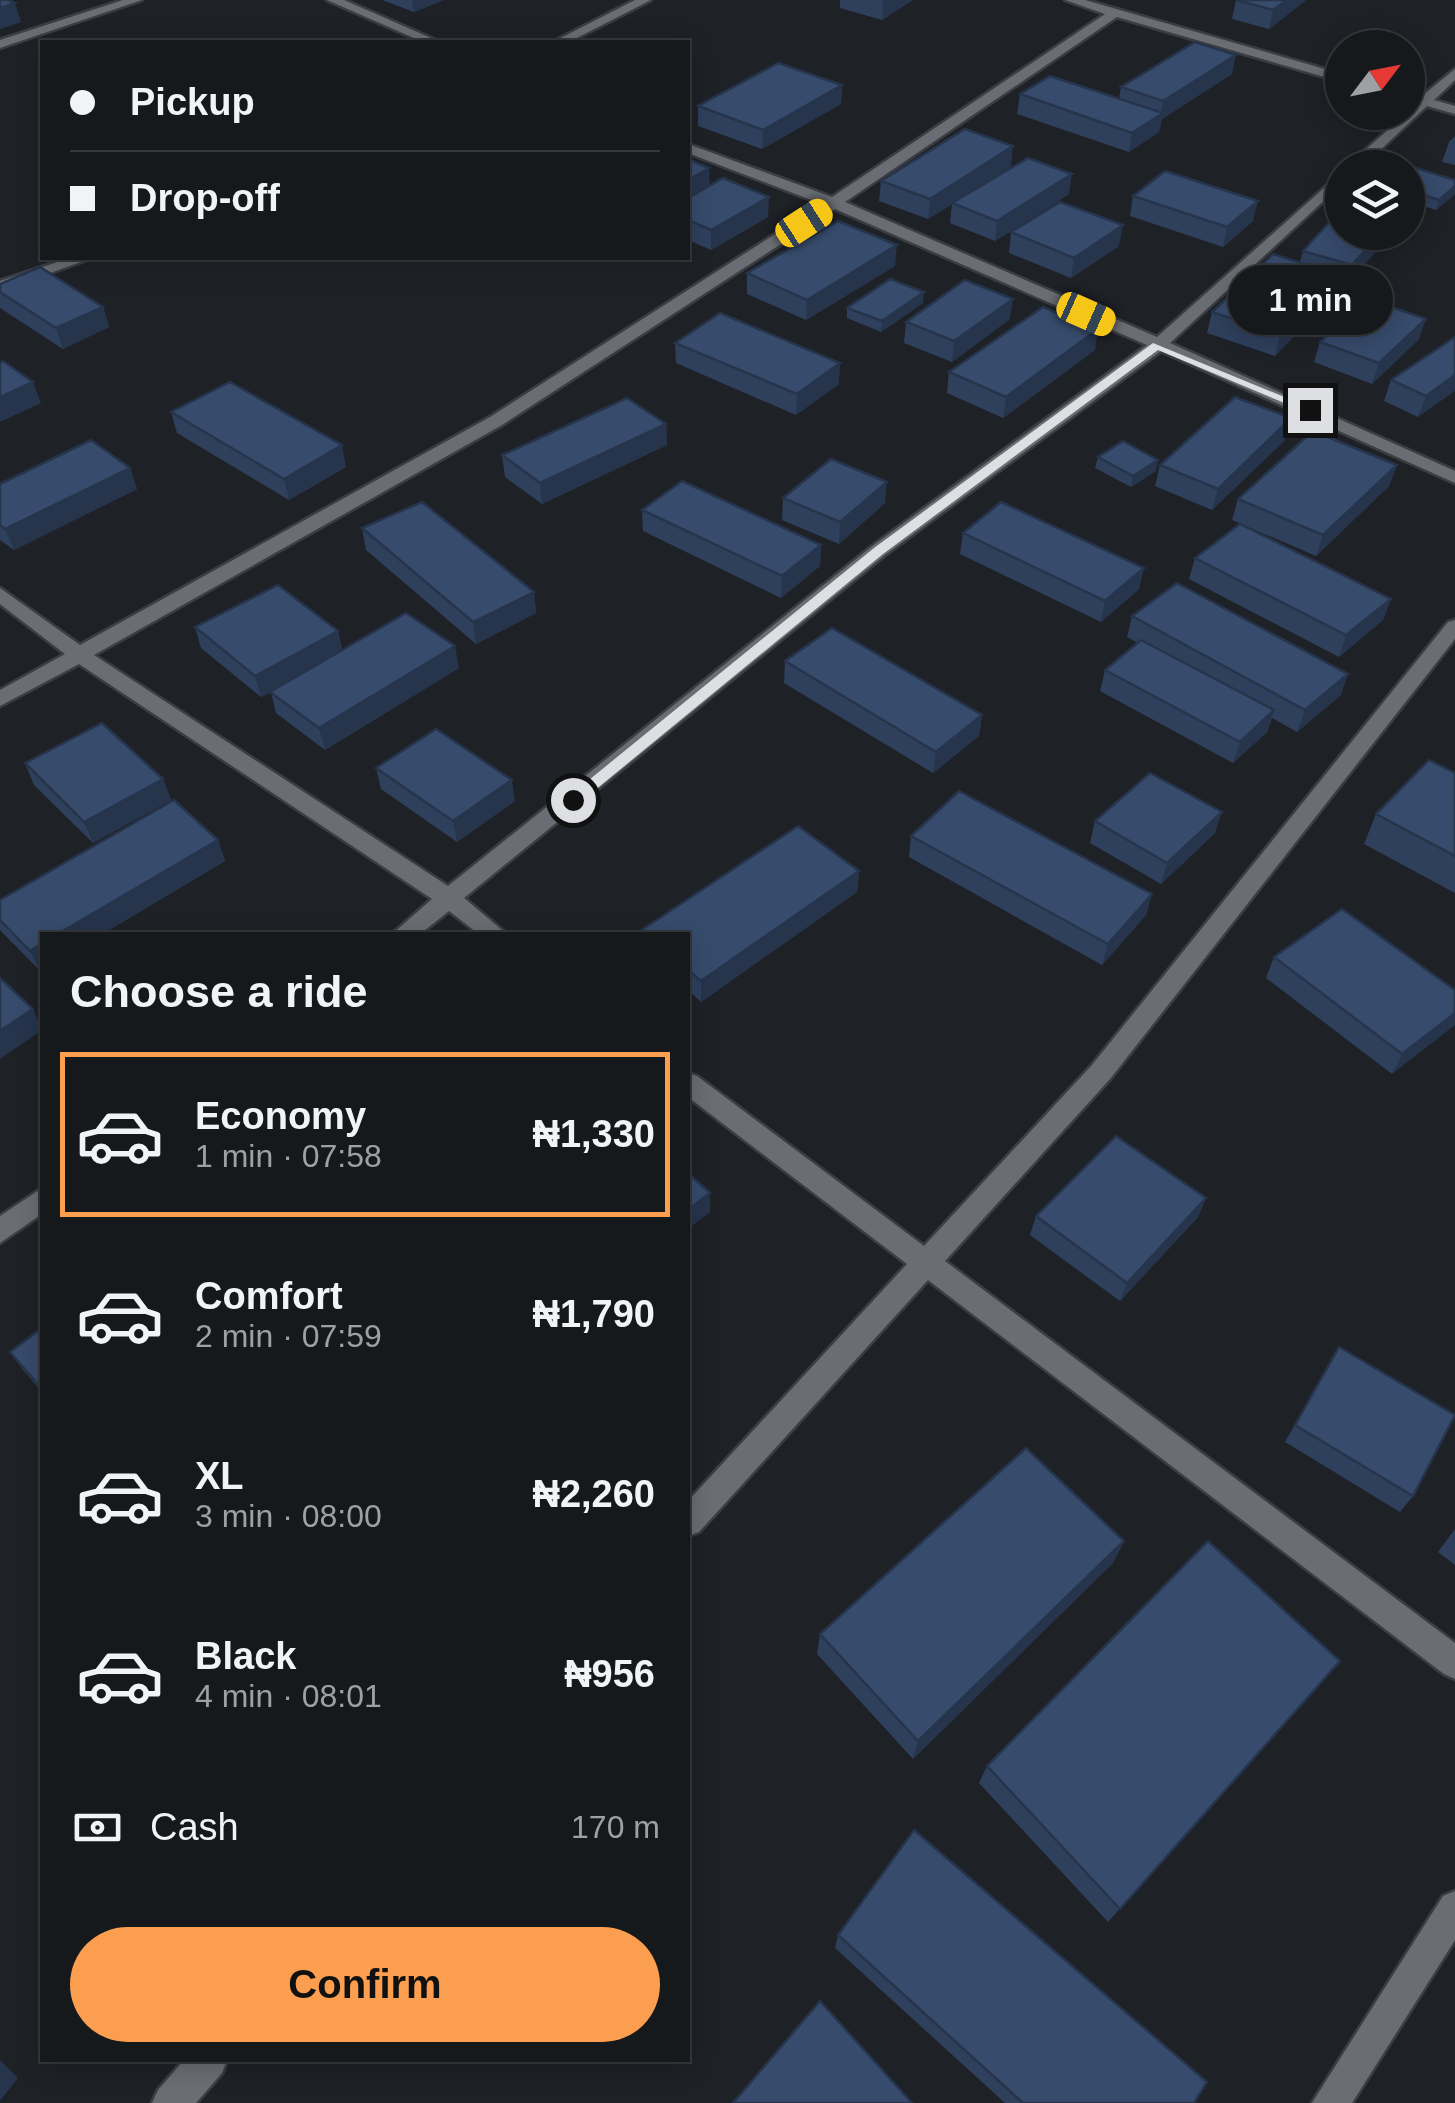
<!DOCTYPE html>
<html lang="en">
<head>
<meta charset="utf-8">
<style>
	:root { --surface:#16191c; --page:#1f2225; --text:#f1f3f6; --muted:#9ea0a3; --line:#35383b; --accent:#fb9e50 }
	body { margin:0; font-family:Arial,sans-serif; background:var(--page); color:var(--text); height:100vh; display:flex; flex-direction:column; font-size:38px; white-space:nowrap }
	* { box-sizing:border-box; margin:0 }
	p { font-size:32px; color:var(--muted) }
	.icon { flex:none; width:55px; height:55px; fill:none; stroke:currentColor; stroke-width:2; stroke-linecap:round; stroke-linejoin:round }
	.map { position:relative; flex:1; overflow:hidden }
	.panel { position:absolute; left:40px; top:932px; width:650px; height:1130px; display:flex; flex-direction:column; background:var(--surface); border-radius:0px; box-shadow:0 5px 25px #0003,0 0 0 2px var(--line) }
	.panel>* { flex:none }
	.top-card { position:absolute; left:40px; top:40px; width:650px; height:220px; border-radius:0px; box-shadow:0 5px 25px #0003,0 0 0 2px var(--line); display:grid; align-content:center; height:220px; padding:0 30px; background:var(--surface) }
	.needle { width:65px; rotate:58deg }
	.controls { position:absolute; left:1325px; top:30px; display:grid; gap:20px }
	.controls a { display:grid; place-items:center; width:100px; height:100px; border-radius:50%; background:var(--surface); box-shadow:0 5px 25px #0003,0 0 0 2px var(--line); font-size:50px }
	.end { position:absolute; width:45px; height:45px; margin:-22px; border:12px solid #dddfe3; background:#111; box-shadow:0 0 0 5px #111 }
	.from { border-radius:50% }
	.bubble { position:absolute; height:70px; border-radius:35px; background:var(--surface); box-shadow:0 5px 25px #0003,0 0 0 2px var(--line); font-size:32px; font-weight:700; line-height:70px; text-align:center }
	.car { position:absolute; width:30px; height:60px; margin:-30px -15px; border-radius:12px; box-shadow:0 0 8px 2px #0007; background:linear-gradient(#f5c518 24%,#345 0 40%,#f5c518 0 76%,#345 0 86%,#f5c518 0) }
	.top-card b { display:flex; align-items:center; gap:35px; height:95px; font-size:38px }
	.top-card b+b { border-top:2px solid var(--line) }
	.top-card i { width:25px; height:25px; background:var(--text) }
	ul { padding:0; list-style:none }
	li { display:flex; align-items:center; gap:30px; height:165px; margin:0 20px 15px; padding:0 10px; border:5px solid transparent; border-radius:0px }
	li div { flex:1 }
	li b { display:block; font-size:38px }
	li em { font-style:normal; font-weight:700 }
	li.on { border-color:var(--accent) }
	li>.icon { width:90px; height:90px; stroke-width:1.5 }
	h2 { padding:0 30px; font-size:45px; line-height:120px }
	.pay { display:flex; align-items:center; gap:25px; height:110px; padding:0 30px; font-size:38px }
	.pay p { margin-inline-start:auto }
	.cta { display:flex; gap:20px; margin-top:auto; padding:20px 30px }
	.cta a { flex:1; height:115px; border-radius:60px; background:var(--accent); color:#111; font-size:40px; font-weight:700; line-height:115px; text-align:center }
	.map>svg:first-child { display:block }
</style>
</head>
<body>
<div class="map">
<svg width="1455" height="2103" viewBox="0 0 1455 2103">
	<rect width="100%" height="100%" fill="#1e2126"/>
	<g fill="none" stroke-linecap="round" stroke-linejoin="round">
		<defs>
			<g id="minor">
				<polygon points="123,0 142,0 0,48 0,40"/>
				<polygon points="327,0 344,0 440,42 423,42"/>
				<polygon points="635,0 651,0 569,42 553,42"/>
				<path d="M 1065,0 L 1085,0 L 1342,74 L 1342,82 L 1117,17 L 845,202 L 1157,337 L 1342,172 L 1342,184 L 1170,343 L 1455,471 L 1455,483 L 1161,351 L 885,555 L 464,898 L 508,935 L 480,935 L 449,911 L 419,935 L 391,935 L 432,899 L 79,664 L 0,706 L 0,690 L 65,654 L 0,604 L 0,588 L 80,645 L 490,417 L 822,204 L 688,153 L 688,144 L 832,197 L 1105,14 ZM 835,209 L 1147,345 L 871,547 L 448,886 L 94,655 L 502,425 Z"/>
				<polygon points="1455,69 1455,80 1434,100 1455,106 1455,114 1427,106 1361,168 1345,168 1408,112 1414,103 1408,101 1408,95 1422,96"/>
				<polygon points="70,258 92,258 0,291 0,281"/>
				<polygon points="1455,620 1455,639 1110,1079 945,1261 1455,1643 1455,1679 1444,1674 928,1280 699,1532 688,1536 688,1501 907,1264 688,1097 688,1073 697,1076 924,1246 1092,1065 1448,622"/>
				<polygon points="42,1188 42,1214 0,1243 0,1216"/>
				<polygon points="1455,1891 1455,1940 1352,2103 1312,2103 1443,1896"/>
				<polygon points="184,2060 227,2060 222,2073 196,2103 152,2103 158,2090"/>
			</g>
		</defs>
		<!-- minor casing -->
		<use href="#minor" stroke="#3b3d42" stroke-width="5"/>
		<!-- minor -->
		<use href="#minor" fill="#6a6d73" fill-rule="evenodd"/>
	</g>
	<!-- wall -->
	<g fill="#2f405d">
		<polygon points="382,0 444,0 414,12"/>
		<polygon points="840,0 913,0 882,20 840,8"/>
		<polygon points="1236,0 1306,0 1269,29 1232,19"/>
		<polygon points="1232,74 1162,119 1159,132 1129,152 1017,114 1020,94 1119,99 1121,87"/>
		<polygon points="842,85 841,104 762,149 698,126 698,106"/>
		<polygon points="1455,136 1455,165 1442,162 1449,142"/>
		<polygon points="688,159 710,186 768,217 711,250 688,240"/>
		<polygon points="1011,166 969,193 1069,194 995,241 950,223 952,204 928,219 879,201 881,181"/>
		<polygon points="1408,168 1455,180 1455,194 1436,210 1408,201"/>
		<polygon points="1133,196 1253,221 1223,247 1130,216"/>
		<polygon points="1011,232 1119,246 1071,278 1009,253"/>
		<polygon points="1342,232 1382,232 1377,250 1346,286 1337,283 1334,295 1275,356 1207,333 1212,312 1300,262 1303,251"/>
		<polygon points="895,266 806,320 747,294 747,273"/>
		<polygon points="0,284 103,307 109,327 63,349 0,308"/>
		<polygon points="923,303 881,332 847,318 847,308"/>
		<polygon points="1010,319 952,362 904,343 906,322"/>
		<polygon points="1455,337 1418,417 1384,401 1391,380"/>
		<polygon points="1419,339 1372,384 1314,362 1320,342"/>
		<polygon points="675,343 839,384 796,415 676,363"/>
		<polygon points="1095,350 1003,418 947,393 949,372"/>
		<polygon points="171,412 346,467 289,500 177,433"/>
		<polygon points="666,424 667,445 542,504 505,477 502,455"/>
		<polygon points="1285,440 1212,510 1155,486 1160,465"/>
		<polygon points="1098,457 1156,471 1131,487 1095,468"/>
		<polygon points="1397,465 1389,486 1316,556 1232,520 1238,499"/>
		<polygon points="130,468 137,489 14,550 0,540 0,484"/>
		<polygon points="783,498 885,503 839,544 782,520"/>
		<polygon points="642,510 821,545 820,566 781,598 643,531"/>
		<polygon points="362,528 534,592 536,613 476,644 366,550"/>
		<polygon points="963,533 1139,589 1101,622 960,554"/>
		<polygon points="1195,558 1391,599 1383,620 1339,657 1189,579"/>
		<polygon points="1132,616 1341,695 1297,732 1272,718 1267,732 1233,763 1100,691 1105,670 1138,643 1127,637"/>
		<polygon points="195,627 338,631 342,650 459,668 325,750 276,713 271,692 261,697 201,648"/>
		<polygon points="785,661 982,715 979,736 933,773 784,683"/>
		<polygon points="25,763 163,779 171,800 93,843 34,785"/>
		<polygon points="376,768 515,801 457,842 381,789"/>
		<polygon points="1455,773 1455,893 1364,844 1376,814"/>
		<polygon points="1095,821 1215,833 1161,884 1090,843"/>
		<polygon points="911,836 1152,894 1146,915 1102,965 909,857"/>
		<polygon points="218,840 225,861 40,971 0,930 0,900"/>
		<polygon points="859,871 857,892 701,1002 688,990 688,935 641,935 640,931"/>
		<polygon points="1274,957 1455,990 1392,1074 1266,978"/>
		<polygon points="1206,1198 1198,1217 1120,1301 1030,1235 1036,1216"/>
		<polygon points="42,1328 42,1392 23,1370 10,1352"/>
		<polygon points="1339,1347 1413,1496 1400,1512 1285,1442"/>
		<polygon points="1455,1529 1455,1565 1438,1552"/>
		<polygon points="1124,1541 1113,1563 913,1759 817,1654 820,1634"/>
		<polygon points="1340,1661 1108,1922 979,1783 987,1766"/>
		<polygon points="838,1935 1194,2103 1005,2103 835,1948"/>
	</g>
	<!-- shaded-wall -->
	<g fill="#26344c">
		<polygon points="412,0 444,0 414,12"/>
		<polygon points="885,0 913,0 882,20 883,1"/>
		<polygon points="1287,0 1306,0 1269,29 1273,10"/>
		<polygon points="15,3 21,22 0,29 0,8"/>
		<polygon points="1236,55 1232,74 1162,119 1159,132 1129,152 1132,133 1161,114 1163,101"/>
		<polygon points="842,85 841,104 762,149 763,130"/>
		<polygon points="1013,146 1011,166 928,219 930,199"/>
		<polygon points="709,168 710,188 688,200 688,180"/>
		<polygon points="1072,174 1069,194 995,241 997,221"/>
		<polygon points="1455,186 1455,194 1436,210 1439,200"/>
		<polygon points="769,197 768,217 711,250 711,230"/>
		<polygon points="1258,201 1253,221 1223,247 1227,227"/>
		<polygon points="1123,225 1119,246 1071,278 1074,258"/>
		<polygon points="1381,232 1382,232 1377,250 1346,286 1352,265"/>
		<polygon points="897,245 895,266 806,320 807,300"/>
		<polygon points="1340,275 1334,295 1275,356 1280,335"/>
		<polygon points="924,292 923,303 881,332 882,321"/>
		<polygon points="1013,299 1010,319 952,362 954,341"/>
		<polygon points="103,307 109,327 63,349 56,328"/>
		<polygon points="1426,319 1419,339 1372,384 1379,363"/>
		<polygon points="1098,329 1095,350 1003,418 1006,397"/>
		<polygon points="840,363 839,384 796,415 797,394"/>
		<polygon points="1455,375 1455,391 1418,417 1426,396"/>
		<polygon points="33,382 41,403 0,422 0,397"/>
		<polygon points="1291,418 1285,440 1212,510 1218,489"/>
		<polygon points="666,424 667,445 542,504 540,483"/>
		<polygon points="342,445 346,467 289,500 284,479"/>
		<polygon points="1158,460 1156,471 1131,487 1133,476"/>
		<polygon points="1397,465 1389,486 1316,556 1323,535"/>
		<polygon points="130,468 137,489 14,550 5,529"/>
		<polygon points="887,482 885,503 839,544 840,522"/>
		<polygon points="821,545 820,566 781,598 782,576"/>
		<polygon points="1144,568 1139,589 1101,622 1105,601"/>
		<polygon points="534,592 536,613 476,644 473,622"/>
		<polygon points="1391,599 1383,620 1339,657 1346,635"/>
		<polygon points="338,631 343,652 261,697 255,676"/>
		<polygon points="455,646 459,668 325,750 319,728"/>
		<polygon points="1348,674 1341,695 1297,732 1305,710"/>
		<polygon points="1274,710 1267,732 1233,763 1240,742"/>
		<polygon points="982,715 979,736 933,773 936,752"/>
		<polygon points="163,779 171,800 93,843 84,822"/>
		<polygon points="512,780 515,801 457,842 453,821"/>
		<polygon points="1222,812 1215,833 1161,884 1167,863"/>
		<polygon points="218,840 225,861 101,935 56,935"/>
		<polygon points="859,871 857,892 701,1002 701,981"/>
		<polygon points="1152,894 1146,915 1102,965 1108,944"/>
		<polygon points="42,943 42,970 40,971 30,951"/>
		<polygon points="33,1009 42,1030 0,1059 0,1031"/>
		<polygon points="1455,1013 1455,1025 1392,1074 1402,1054"/>
		<polygon points="710,1193 710,1212 688,1229 688,1210"/>
		<polygon points="1206,1198 1198,1217 1120,1301 1127,1283"/>
		<polygon points="1124,1541 1113,1563 913,1759 918,1741"/>
		<polygon points="0,2060 18,2078 0,2101"/>
	</g>
	<!-- building -->
	<g fill="#374b6c" stroke="#26344c" stroke-width="2.5">
		<polygon points="0,0 8,0 15,3 0,8"/>
		<polygon points="1236,0 1287,0 1273,10"/>
		<polygon points="400,39 409,42 390,42"/>
		<polygon points="1195,42 1236,55 1163,101 1121,87"/>
		<polygon points="778,63 842,85 763,130 698,106"/>
		<polygon points="1050,76 1163,113 1132,133 1020,94"/>
		<polygon points="965,129 1013,146 930,199 881,181"/>
		<polygon points="1028,158 1072,174 997,221 952,203"/>
		<polygon points="688,159 709,168 688,180"/>
		<polygon points="1406,165 1455,180 1455,186 1439,200 1408,190 1408,168 1403,168"/>
		<polygon points="1165,171 1258,201 1227,227 1133,196"/>
		<polygon points="723,178 769,197 711,230 688,220 688,198"/>
		<polygon points="1060,202 1123,225 1074,258 1011,232"/>
		<polygon points="1335,216 1342,218 1342,232 1381,232 1352,265 1303,251"/>
		<polygon points="838,221 897,245 807,300 747,273"/>
		<polygon points="1273,254 1340,275 1280,335 1212,312"/>
		<polygon points="40,267 103,307 56,328 0,292 0,284"/>
		<polygon points="890,279 924,292 882,321 847,308"/>
		<polygon points="965,280 1013,299 954,341 906,322"/>
		<polygon points="1369,299 1426,319 1379,363 1320,342"/>
		<polygon points="1043,307 1098,329 1006,397 949,372"/>
		<polygon points="720,313 840,363 797,394 675,343"/>
		<polygon points="1455,337 1455,375 1426,396 1391,380"/>
		<polygon points="3,361 33,382 0,397 0,363"/>
		<polygon points="230,382 342,445 284,479 171,412"/>
		<polygon points="1235,397 1291,418 1218,489 1160,465"/>
		<polygon points="627,398 666,424 540,483 502,455"/>
		<polygon points="1313,431 1397,465 1323,535 1238,499"/>
		<polygon points="91,440 130,468 5,529 0,525 0,484"/>
		<polygon points="1123,441 1158,460 1133,476 1098,457"/>
		<polygon points="831,459 887,482 840,522 783,498"/>
		<polygon points="682,481 821,545 782,576 642,510"/>
		<polygon points="422,502 534,592 473,622 362,528"/>
		<polygon points="1001,502 1144,568 1105,601 963,533"/>
		<polygon points="1240,524 1391,599 1346,635 1195,558"/>
		<polygon points="1177,583 1348,674 1305,710 1132,616"/>
		<polygon points="278,585 338,631 255,676 195,627"/>
		<polygon points="406,613 455,646 319,728 270,692"/>
		<polygon points="832,628 982,715 936,752 785,661"/>
		<polygon points="1141,640 1274,710 1240,742 1105,670"/>
		<polygon points="102,723 163,779 84,822 25,763"/>
		<polygon points="436,729 512,780 453,821 376,768"/>
		<polygon points="1429,760 1455,773 1455,856 1376,814"/>
		<polygon points="1150,773 1222,812 1167,863 1095,821"/>
		<polygon points="959,791 1152,894 1108,944 911,836"/>
		<polygon points="174,800 218,840 56,935 42,935 42,943 30,951 0,920 0,900"/>
		<polygon points="798,826 859,871 701,981 688,970 688,935 645,935 640,931"/>
		<polygon points="1342,909 1455,990 1455,1013 1402,1054 1274,957"/>
		<polygon points="0,978 33,1009 0,1031"/>
		<polygon points="1116,1136 1206,1198 1127,1283 1036,1216"/>
		<polygon points="688,1173 710,1193 688,1210"/>
		<polygon points="42,1328 42,1389 10,1352"/>
		<polygon points="1339,1347 1455,1415 1413,1496 1295,1425"/>
		<polygon points="1026,1448 1124,1541 918,1741 820,1634"/>
		<polygon points="1208,1541 1340,1661 1120,1909 987,1766"/>
		<polygon points="914,1830 1207,2082 1194,2103 1023,2103 838,1935"/>
		<polygon points="820,2001 912,2103 733,2103"/>
	</g>
	<!-- route -->
	<polygon fill="#dddfe3" points="1153,343 1316,410 1306,412 1158,350 883,554 578,804 568,804 568,797 874,548"/>
</svg>
<div class="controls">
<a><svg class="needle" viewBox="-14 -14 28 28"><path d="M0-13l5 13h-10z" fill="#e53935"/><path d="M0 13l5-13h-10z" fill="#9ea0a3"/></svg></a>
<a><svg class="icon" aria-label="layers" viewBox="0 0 24 24"><path d="M12 4l9 5-9 5-9-5zM3 14l9 5 9-5"/></svg></a>
</div>
<i class="end from" style="left:573px;top:800px"></i>
<i class="end" style="left:1310px;top:410px"></i>
<div class="bubble" style="left:1228px;top:265px;width:165px">1 min</div>
<i class="car" style="left:804px;top:223px;rotate:57deg"></i>
<i class="car" style="left:1086px;top:314px;rotate:114deg"></i>
<div class="top-card">
<b><i class="from"></i>Pickup</b>
<b><i></i>Drop-off</b>
</div>
<section class="panel">
<h2>Choose a ride</h2>
<ul>
<li class="on"><svg class="icon" aria-label="car" viewBox="0 0 24 24"><path d="M5 17H2v-5l4-1 3-4h7l3 4 3 1v5h-3M9 17h6M6 11h13"/><circle cx="7" cy="17" r="2"/><circle cx="17" cy="17" r="2"/></svg><div><b>Economy</b><p>1 min · 07:58</p></div><em>₦1,330</em></li>
<li><svg class="icon" aria-label="car" viewBox="0 0 24 24"><path d="M5 17H2v-5l4-1 3-4h7l3 4 3 1v5h-3M9 17h6M6 11h13"/><circle cx="7" cy="17" r="2"/><circle cx="17" cy="17" r="2"/></svg><div><b>Comfort</b><p>2 min · 07:59</p></div><em>₦1,790</em></li>
<li><svg class="icon" aria-label="car" viewBox="0 0 24 24"><path d="M5 17H2v-5l4-1 3-4h7l3 4 3 1v5h-3M9 17h6M6 11h13"/><circle cx="7" cy="17" r="2"/><circle cx="17" cy="17" r="2"/></svg><div><b>XL</b><p>3 min · 08:00</p></div><em>₦2,260</em></li>
<li><svg class="icon" aria-label="car" viewBox="0 0 24 24"><path d="M5 17H2v-5l4-1 3-4h7l3 4 3 1v5h-3M9 17h6M6 11h13"/><circle cx="7" cy="17" r="2"/><circle cx="17" cy="17" r="2"/></svg><div><b>Black</b><p>4 min · 08:01</p></div><em>₦956</em></li>
</ul>
<div class="pay"><svg class="icon" aria-label="cash" viewBox="0 0 24 24"><path d="M3 7h18v10H3z"/><circle cx="12" cy="12" r="2"/></svg>Cash<p>170 m</p></div>
<div class="cta"><a>Confirm</a></div>
</section>
</div>
</body>
</html>
